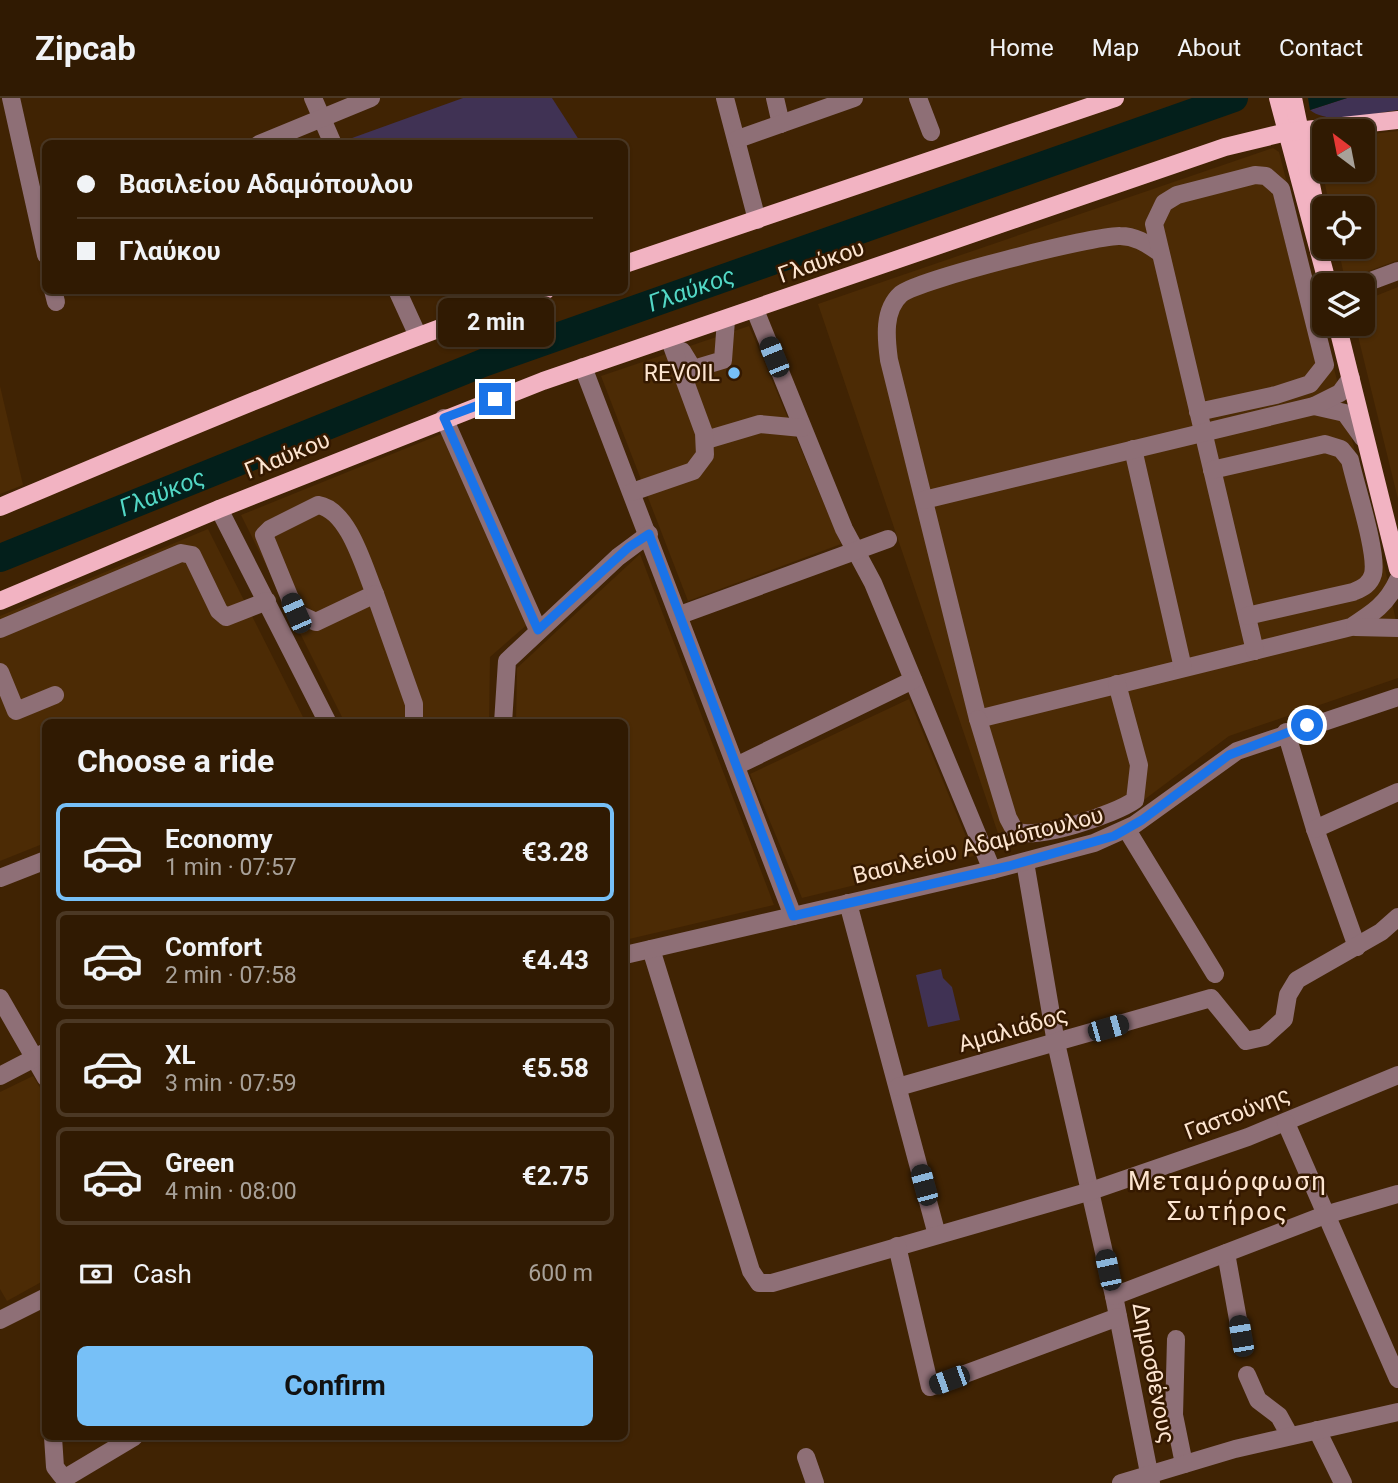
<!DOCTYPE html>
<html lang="en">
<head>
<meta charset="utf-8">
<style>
	:root { --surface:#301a02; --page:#38230c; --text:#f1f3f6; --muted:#a8a199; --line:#4b3824; --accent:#77c0f7 }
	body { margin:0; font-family:Roboto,sans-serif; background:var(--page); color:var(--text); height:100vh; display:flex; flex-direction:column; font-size:26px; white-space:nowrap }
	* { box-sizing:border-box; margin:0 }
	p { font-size:23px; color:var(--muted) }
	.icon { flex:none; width:38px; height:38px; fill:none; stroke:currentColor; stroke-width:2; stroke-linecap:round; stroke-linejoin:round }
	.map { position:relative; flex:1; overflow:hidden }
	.panel { position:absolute; left:42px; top:621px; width:586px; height:721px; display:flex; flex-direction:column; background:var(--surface); border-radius:10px; box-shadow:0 2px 5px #0004,0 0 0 2px var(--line) }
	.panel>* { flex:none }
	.guide { position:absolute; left:42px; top:42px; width:586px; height:154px; border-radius:10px; box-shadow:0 2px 5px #0004,0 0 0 2px var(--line); display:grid; align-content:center; height:154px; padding:0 35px; background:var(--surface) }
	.needle { width:46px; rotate:328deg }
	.buttons { position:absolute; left:1312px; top:21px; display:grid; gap:14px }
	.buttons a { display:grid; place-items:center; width:63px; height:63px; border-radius:10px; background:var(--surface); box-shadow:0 2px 5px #0004,0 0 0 2px var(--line); font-size:35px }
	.end { position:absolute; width:32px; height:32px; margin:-16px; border:9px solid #1a73e8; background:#fff; box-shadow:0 0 0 4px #fff }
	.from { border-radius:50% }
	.bubble { position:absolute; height:49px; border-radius:10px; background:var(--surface); box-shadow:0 2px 5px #0004,0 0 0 2px var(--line); font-size:23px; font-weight:700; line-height:49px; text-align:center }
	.car { position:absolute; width:21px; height:42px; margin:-21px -10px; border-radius:9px; box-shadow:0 0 5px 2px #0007; background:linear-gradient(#222 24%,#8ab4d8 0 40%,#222 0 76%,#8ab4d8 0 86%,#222 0) }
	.guide b { display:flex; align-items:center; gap:24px; height:66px; font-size:26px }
	.guide b+b { border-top:2px solid var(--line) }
	.guide i { width:18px; height:18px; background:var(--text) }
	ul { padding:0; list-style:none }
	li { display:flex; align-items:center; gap:21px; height:98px; margin:0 14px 10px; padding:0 21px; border:4px solid var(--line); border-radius:10px }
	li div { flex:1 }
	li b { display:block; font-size:26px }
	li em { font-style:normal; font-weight:700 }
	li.current { border-color:var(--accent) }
	li>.icon { width:63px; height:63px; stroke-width:1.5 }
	h2 { padding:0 35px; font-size:32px; line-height:84px }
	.pay { display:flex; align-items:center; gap:18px; height:77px; padding:0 35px; font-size:26px }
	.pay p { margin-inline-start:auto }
	.button { display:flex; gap:14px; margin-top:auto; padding:14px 35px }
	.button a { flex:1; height:80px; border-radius:10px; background:var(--accent); color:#111; font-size:28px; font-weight:700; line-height:80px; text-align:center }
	header { display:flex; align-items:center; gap:42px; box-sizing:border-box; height:98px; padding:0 35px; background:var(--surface); border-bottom:2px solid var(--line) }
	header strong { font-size:33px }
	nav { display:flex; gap:38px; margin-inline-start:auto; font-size:24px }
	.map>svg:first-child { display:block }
</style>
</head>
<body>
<header>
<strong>Zipcab</strong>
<nav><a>Home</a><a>Map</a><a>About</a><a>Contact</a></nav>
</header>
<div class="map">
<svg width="1398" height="1385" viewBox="0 0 1398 1385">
	<rect width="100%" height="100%" fill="#402303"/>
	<!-- built -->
	<g fill="#4c2b05">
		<polygon points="1398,33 1398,162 1345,182 1338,149 1363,149 1363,110 1330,110 1316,43 1325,42 1325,72 1363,72 1363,37"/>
		<polygon points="1273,50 1279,54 1386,475 1398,533 1398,580 1229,638 1120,720 1003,750 818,206"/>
		<polygon points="1398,189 1398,401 1355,226 1363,226 1363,203"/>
		<polygon points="749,228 841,446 688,503 601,278"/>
		<polygon points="0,288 23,387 0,396"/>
		<polygon points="444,335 529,525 490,559 489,625 345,625 241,417"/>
		<polygon points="208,431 306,625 46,625 45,745 0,763 0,518"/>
		<polygon points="640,456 774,807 625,842 625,625 516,625 517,570"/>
		<polygon points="909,601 974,758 802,800 750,676"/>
		<polygon points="33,978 45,998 45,1182 7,1203 0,1191 0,994"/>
	</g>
	<!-- green -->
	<g fill="#403254">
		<polygon points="463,0 552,0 581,45 341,44"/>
		<path d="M 1347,0 L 1398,0 L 1398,12 C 1374,15 1329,28 1310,12 Z"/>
		<polygon points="941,871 943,880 952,889 960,922 928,929 916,877"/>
	</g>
	<!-- water -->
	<polygon fill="#031f1b" points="1308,0 1347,0 1310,12"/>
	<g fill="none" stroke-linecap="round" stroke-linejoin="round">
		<!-- river -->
		<path stroke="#031f1b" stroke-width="28" id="s1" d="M 0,460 L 483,265 L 1234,0"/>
		<!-- minor -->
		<g stroke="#8e6f76" stroke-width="18">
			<polyline points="11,0 46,157"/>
			<polyline points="313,0 333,46"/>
			<polyline points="725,0 757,122"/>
			<polyline points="775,0 781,26"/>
			<polyline points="918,0 931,34"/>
			<polyline points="738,41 854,0"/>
			<polyline points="259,46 371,0"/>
			<path d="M 1159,154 C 1147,146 1136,138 1120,138 C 1095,137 918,182 901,196 C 883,212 886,240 889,262 L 978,621 L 1351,529 C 1373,515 1387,506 1398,482"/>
			<polyline points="1360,187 1398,173"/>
			<polyline points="53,192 56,204"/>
			<polyline points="397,192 418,238"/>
			<polyline points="755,212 844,431 873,485 992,772"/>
			<polyline points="682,253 693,271 723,262 726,222"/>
			<polyline points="583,269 793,818"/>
			<polyline points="1314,308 1345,315 1363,340"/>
			<polyline points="1198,314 1276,297 1310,286 1325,267 1281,91 1266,78 1255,77 1177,97 1164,105 1154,126 1255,553"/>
			<polyline points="444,320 538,532"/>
			<polyline points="706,342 760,326 802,330"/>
			<polyline points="1133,351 1183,570"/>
			<path d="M 1212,372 L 1325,346 L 1341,351 L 1350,362 C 1355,386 1378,455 1373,476 C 1370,487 1362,490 1353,494 L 1247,518"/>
			<polyline points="632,394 693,373 705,357 704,335 669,240"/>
			<polyline points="924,402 1314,308 1340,295 1351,280"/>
			<path d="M 318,407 C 349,412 364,470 375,496 L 316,524 L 296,515 L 264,437 L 270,431 Z"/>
			<polyline points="219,411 328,625"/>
			<polyline points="375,496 414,606 414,625"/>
			<polyline points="680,517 888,441"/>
			<polyline points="1355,529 1398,530"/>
			<polyline points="0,531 181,455 192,457 219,513 226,519 267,503"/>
			<polyline points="0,574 16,613 55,597"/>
			<path d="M 978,621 L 1008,720 L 1015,733 C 1036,743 1116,716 1135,702 L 1139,667 L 1117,586"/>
			<polyline points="503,625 507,563 618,459 649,436"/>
			<polyline points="1286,634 1315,731 1357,849"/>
			<polyline points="736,668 913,582"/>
			<polyline points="1315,731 1398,694"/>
			<polyline points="1127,732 1215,876"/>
			<polyline points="1025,764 1056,945 1114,1198 1151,1385"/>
			<polyline points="0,780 46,762"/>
			<polyline points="848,805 937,1137"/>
			<polyline points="651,851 751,1173 759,1185 772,1185 1091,1093 1248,1039 1398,977"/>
			<polyline points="625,857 992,772 1094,745 1134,727 1237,653 1398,599"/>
			<polyline points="0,900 46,980"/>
			<polyline points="0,978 46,954"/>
			<polyline points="898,989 1211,900 1246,943 1264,939 1284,921 1288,897 1297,882 1381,834 1398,819"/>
			<polyline points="1286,1025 1398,1281"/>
			<polyline points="897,1148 930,1289 1118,1219"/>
			<polyline points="1226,1155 1241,1238"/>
			<polyline points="1114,1198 1325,1117 1398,1096"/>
			<polyline points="0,1222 46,1199"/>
			<polyline points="1176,1241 1174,1317 1184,1366"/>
			<polyline points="1247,1277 1258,1302 1279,1318 1290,1338"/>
			<polyline points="1317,1332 1343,1385"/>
			<polyline points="53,1339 55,1369 62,1378 67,1379 134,1339"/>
			<polyline points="806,1359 815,1385"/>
			<polyline points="1121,1385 1235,1351 1398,1314"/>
		</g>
		<!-- major -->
		<g stroke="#f2b3c2" stroke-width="18">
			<polyline points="1278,0 1328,187"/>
			<polyline points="1293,0 1315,106"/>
			<polyline points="625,166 1115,0"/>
			<polyline points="1337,226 1398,471"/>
			<path d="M 0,409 C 181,333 361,256 546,192"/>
			<polyline points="0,503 219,411 543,283 1225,49 1287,34 1398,22"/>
		</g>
	</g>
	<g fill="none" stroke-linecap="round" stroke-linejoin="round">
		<!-- route -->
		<polyline stroke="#1a73e8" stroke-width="9" points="495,301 444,320 538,532 629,449 649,436 793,818 1009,768 1114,738 1142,722 1229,657 1307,627"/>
	</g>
	<!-- markers -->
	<circle fill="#77c0f7" stroke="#351900" stroke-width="2.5" cx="734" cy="275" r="7"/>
	<g text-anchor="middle" stroke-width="5" stroke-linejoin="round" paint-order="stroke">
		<!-- street labels -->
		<g font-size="23" fill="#fde5d0" stroke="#351900">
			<text transform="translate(821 163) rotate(-19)" y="8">Γλαύκου</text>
			<text transform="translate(287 357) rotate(-22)" y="8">Γλαύκου</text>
			<text transform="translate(978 747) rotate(-14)" y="8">Βασιλείου Αδαμόπουλου</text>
			<text transform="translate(1013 931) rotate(-16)" y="8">Αμαλιάδος</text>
			<text transform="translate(1237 1015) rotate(-21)" y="8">Γαστούνης</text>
			<text transform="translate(1154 1275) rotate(79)" y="8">Δημοσθένους</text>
		</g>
		<!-- poi labels -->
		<g font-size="23" fill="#fde5d0" stroke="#351900" text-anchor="end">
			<text x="720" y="283">REVOIL</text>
		</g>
		<!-- water labels -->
		<g font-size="24" font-style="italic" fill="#52d7c5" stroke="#351900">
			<text dy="8" stroke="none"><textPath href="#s1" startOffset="742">Γλαύκος</textPath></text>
			<text dy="8" stroke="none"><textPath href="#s1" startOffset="175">Γλαύκος</textPath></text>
		</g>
		<!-- quarter labels -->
		<g font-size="26" letter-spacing="2" fill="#fde5d0" stroke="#351900">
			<text x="1228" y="1092">Μεταμόρφωση<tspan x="1228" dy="30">Σωτήρος</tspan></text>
		</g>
	</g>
</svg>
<div class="buttons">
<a><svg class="needle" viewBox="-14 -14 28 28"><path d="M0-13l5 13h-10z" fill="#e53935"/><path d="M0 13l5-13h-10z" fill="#a8a199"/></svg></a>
<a><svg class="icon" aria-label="locate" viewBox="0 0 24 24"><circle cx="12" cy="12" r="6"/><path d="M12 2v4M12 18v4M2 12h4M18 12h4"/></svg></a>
<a><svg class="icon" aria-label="layers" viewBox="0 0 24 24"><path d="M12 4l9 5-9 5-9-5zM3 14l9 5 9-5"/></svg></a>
</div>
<i class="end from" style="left:1307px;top:627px"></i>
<i class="end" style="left:495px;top:301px"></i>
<div class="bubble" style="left:438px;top:200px;width:116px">2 min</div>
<i class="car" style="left:774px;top:259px;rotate:338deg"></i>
<i class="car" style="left:296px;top:515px;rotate:336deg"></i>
<i class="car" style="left:1108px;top:930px;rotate:74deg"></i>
<i class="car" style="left:924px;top:1087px;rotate:345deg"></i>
<i class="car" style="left:1108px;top:1172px;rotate:348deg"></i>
<i class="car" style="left:1241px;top:1238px;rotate:350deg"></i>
<i class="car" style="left:949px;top:1282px;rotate:250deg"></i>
<div class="guide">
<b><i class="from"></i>Βασιλείου Αδαμόπουλου</b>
<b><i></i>Γλαύκου</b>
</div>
<section class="panel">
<h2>Choose a ride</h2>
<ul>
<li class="current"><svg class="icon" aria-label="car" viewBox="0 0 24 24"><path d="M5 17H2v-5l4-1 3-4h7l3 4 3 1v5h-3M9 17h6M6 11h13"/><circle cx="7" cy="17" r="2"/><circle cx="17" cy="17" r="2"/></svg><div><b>Economy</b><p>1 min · 07:57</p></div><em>€3.28</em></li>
<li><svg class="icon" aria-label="car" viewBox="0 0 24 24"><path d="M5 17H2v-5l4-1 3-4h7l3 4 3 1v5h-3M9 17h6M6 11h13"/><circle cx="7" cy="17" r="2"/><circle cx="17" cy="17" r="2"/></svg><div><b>Comfort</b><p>2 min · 07:58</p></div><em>€4.43</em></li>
<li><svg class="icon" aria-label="car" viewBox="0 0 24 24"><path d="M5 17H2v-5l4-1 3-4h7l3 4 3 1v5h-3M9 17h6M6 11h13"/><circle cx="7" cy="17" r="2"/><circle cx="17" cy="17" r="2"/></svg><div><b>XL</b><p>3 min · 07:59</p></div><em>€5.58</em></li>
<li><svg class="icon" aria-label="car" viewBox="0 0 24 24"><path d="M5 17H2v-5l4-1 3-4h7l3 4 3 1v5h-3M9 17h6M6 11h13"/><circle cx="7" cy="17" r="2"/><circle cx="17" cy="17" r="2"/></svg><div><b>Green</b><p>4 min · 08:00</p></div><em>€2.75</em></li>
</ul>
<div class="pay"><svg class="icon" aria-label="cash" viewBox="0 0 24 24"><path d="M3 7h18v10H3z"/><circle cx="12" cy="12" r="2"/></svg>Cash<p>600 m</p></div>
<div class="button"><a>Confirm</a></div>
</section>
</div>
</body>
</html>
